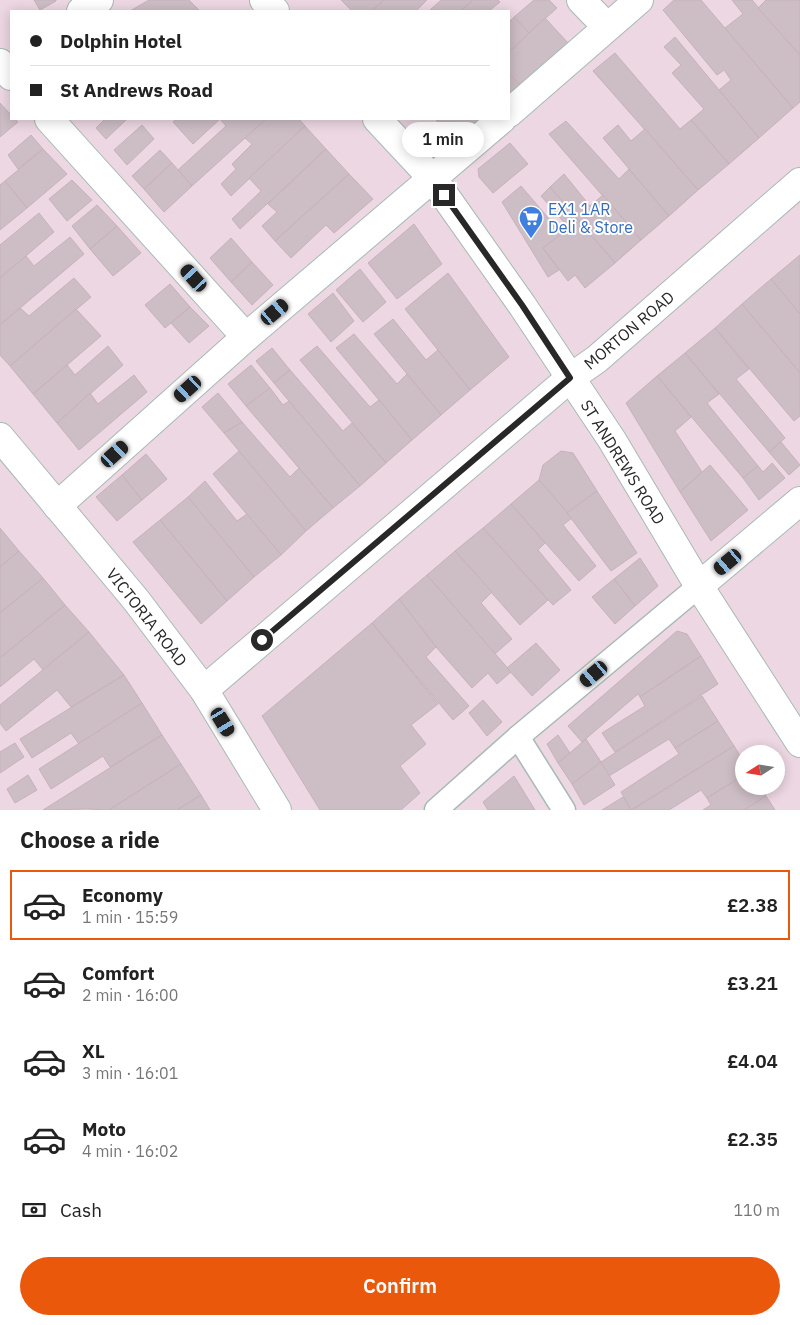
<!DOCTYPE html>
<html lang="en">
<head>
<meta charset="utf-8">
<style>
	:root { --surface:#fff; --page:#f6f6f6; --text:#222; --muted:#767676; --line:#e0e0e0; --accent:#ea580c }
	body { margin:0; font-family:"IBM Plex Sans",sans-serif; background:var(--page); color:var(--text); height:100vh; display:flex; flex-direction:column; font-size:19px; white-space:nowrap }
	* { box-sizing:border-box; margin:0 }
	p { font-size:16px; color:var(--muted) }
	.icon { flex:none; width:28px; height:28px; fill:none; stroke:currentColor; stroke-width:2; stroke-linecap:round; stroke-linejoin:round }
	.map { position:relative; height:810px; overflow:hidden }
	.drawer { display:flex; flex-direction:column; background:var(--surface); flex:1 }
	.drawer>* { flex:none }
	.top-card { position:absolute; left:10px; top:10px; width:500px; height:110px; border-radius:0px; box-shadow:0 2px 12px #0003; display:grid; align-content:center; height:110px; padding:0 20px; background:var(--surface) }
	.needle { width:32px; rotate:258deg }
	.controls { position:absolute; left:735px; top:745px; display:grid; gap:10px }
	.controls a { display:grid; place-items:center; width:50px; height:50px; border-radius:50%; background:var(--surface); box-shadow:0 2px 12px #0003; font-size:25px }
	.end { position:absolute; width:22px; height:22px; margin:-11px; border:6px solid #282828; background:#fff; box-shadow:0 0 0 2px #fff }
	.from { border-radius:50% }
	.bubble { position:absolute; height:35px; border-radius:18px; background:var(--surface); box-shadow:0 2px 12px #0003; font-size:16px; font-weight:600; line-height:35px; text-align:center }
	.car { position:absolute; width:15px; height:30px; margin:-15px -8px; border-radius:6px; box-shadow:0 0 4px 1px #0007; background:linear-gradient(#222 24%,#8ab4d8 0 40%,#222 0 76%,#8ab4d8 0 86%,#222 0) }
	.top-card b { display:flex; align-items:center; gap:18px; height:48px; font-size:19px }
	.top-card b+b { border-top:1px solid var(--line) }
	.top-card i { width:12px; height:12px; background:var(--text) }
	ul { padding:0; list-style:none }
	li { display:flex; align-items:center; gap:15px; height:70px; margin:0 10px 8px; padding:0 10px; border:2px solid transparent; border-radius:0px }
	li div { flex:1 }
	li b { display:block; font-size:19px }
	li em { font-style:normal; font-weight:600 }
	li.current { border-color:var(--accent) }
	li>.icon { width:45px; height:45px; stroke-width:1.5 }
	h2 { padding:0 20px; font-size:22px; line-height:60px }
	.pay { display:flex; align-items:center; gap:12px; height:55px; padding:0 20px; font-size:19px }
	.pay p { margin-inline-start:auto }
	.primary-button { display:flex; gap:10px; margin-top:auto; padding:10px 20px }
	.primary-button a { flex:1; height:58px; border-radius:30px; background:var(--accent); color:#fff; font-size:20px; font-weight:600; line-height:58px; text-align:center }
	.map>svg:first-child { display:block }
</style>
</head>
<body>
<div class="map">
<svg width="800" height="810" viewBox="0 0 800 810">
	<rect width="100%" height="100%" fill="#ecd7e2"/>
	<!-- building -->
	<g fill="#cdbdc5" stroke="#c7b1bb">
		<polygon points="34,0 56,0 56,1 40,10"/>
		<polygon points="149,0 189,0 200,11 130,11"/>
		<polygon points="341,0 384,0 372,11 352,11"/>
		<polygon points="384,0 427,0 416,11 372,11"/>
		<polygon points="441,0 473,0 461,11 429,11"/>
		<polygon points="473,0 498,0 500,2 489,11 461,11"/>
		<polygon points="534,0 549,0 557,8 529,33 514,17"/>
		<polygon points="674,0 701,0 793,108 759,138 719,90 731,80 724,70 717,75 663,10"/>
		<polygon points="732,0 752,0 800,55 800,102 793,108 725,28 743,14"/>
		<polygon points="766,0 800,0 800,55 758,8"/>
		<polygon points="514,17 529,33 509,52 509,22"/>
		<polygon points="545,18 570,45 521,86 509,74 509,52"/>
		<polygon points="675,37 759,138 729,164 691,120 704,109 672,73 681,65 664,47"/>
		<polygon points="615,53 680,129 691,120 729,164 698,190 593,71"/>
		<polygon points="509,74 521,86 509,97"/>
		<polygon points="0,103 11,115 11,119 15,119 18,122 0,137"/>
		<polygon points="105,119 125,119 126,120 106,139 96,128"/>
		<polygon points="176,119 220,119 193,144 173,122"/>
		<polygon points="220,119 266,119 192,186 178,170 226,126"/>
		<polygon points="266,119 299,119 305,126 231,196 221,184 236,169 232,164 252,144 245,138"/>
		<polygon points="435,119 483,119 457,141"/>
		<polygon points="566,121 619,179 629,169 669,216 641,240 549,134"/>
		<polygon points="142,125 154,139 127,165 114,150"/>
		<polygon points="618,125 631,141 645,129 698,190 669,216 603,138"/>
		<polygon points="305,126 326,149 240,229 232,219 261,191 249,178"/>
		<polygon points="31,135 43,149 18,169 8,155"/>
		<polygon points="510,143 528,164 493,193 479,177 478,169"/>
		<polygon points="43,149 67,174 27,208 5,181"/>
		<polygon points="326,149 349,174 275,241 262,226 277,212 268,204"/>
		<polygon points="160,150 172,163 144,189 132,176"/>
		<polygon points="172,163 192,186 164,212 144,189"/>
		<polygon points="349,174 373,199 334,233 326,225 291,258 275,241"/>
		<polygon points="564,174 590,206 603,195 641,240 615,263 550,187"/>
		<polygon points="72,180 92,200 67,221 49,199"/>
		<polygon points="5,181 27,208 0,230 0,185"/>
		<polygon points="521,186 562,234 543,248 559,270 548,277 502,202"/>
		<polygon points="550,187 615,263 585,288 575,275 568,281 543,248 569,228 541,196"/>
		<polygon points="97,205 117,226 90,249 72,226"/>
		<polygon points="39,213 54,232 0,278 0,245"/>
		<polygon points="414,224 442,264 397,299 368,263"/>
		<polygon points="117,226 141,253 113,276 90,249"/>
		<polygon points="70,237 84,254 0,325 0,278 26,256 34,266"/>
		<polygon points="231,238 252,262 231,282 210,258"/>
		<polygon points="800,255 800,314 771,279"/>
		<polygon points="252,262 273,285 252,305 231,282"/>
		<polygon points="360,269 386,302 363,322 336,290"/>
		<polygon points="448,273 509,357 470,390 405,309"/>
		<polygon points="74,278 91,297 10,366 0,355 0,325 20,308 29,316"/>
		<polygon points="771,279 800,314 800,373 742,304"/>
		<polygon points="170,284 190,307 165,328 145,305"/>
		<polygon points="333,293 354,321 331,342 308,314"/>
		<polygon points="742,304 800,373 800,416 794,421 715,328"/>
		<polygon points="190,307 209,326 189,343 171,323"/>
		<polygon points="76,309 101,336 33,394 10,366"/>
		<polygon points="393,319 426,360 438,350 470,390 441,415 374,334"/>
		<polygon points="715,328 749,369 736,379 785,438 769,452 685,353"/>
		<polygon points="354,334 397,384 407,374 441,415 412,440 336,348"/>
		<polygon points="108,346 123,365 57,423 33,394 67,365 75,375"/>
		<polygon points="317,346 370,407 379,400 412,440 386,463 300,360"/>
		<polygon points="272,348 290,370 274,383 256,361"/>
		<polygon points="685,353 719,394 707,403 758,466 743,478 657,376"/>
		<polygon points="251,365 270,388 246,406 228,384"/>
		<polygon points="290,370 343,431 352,423 386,463 360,486 274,383"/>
		<polygon points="134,375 147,392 79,450 57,423 90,393 98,404"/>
		<polygon points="657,376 691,417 675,431 702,472 680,492 626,403"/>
		<polygon points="270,388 283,405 289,401 360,486 333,508 246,406"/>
		<polygon points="218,393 242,422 224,433 202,407"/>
		<polygon points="242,422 290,477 299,468 333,508 306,531 224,433"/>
		<polygon points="781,442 800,465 789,475 769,452"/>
		<polygon points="239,451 306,531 281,555 213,474"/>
		<polygon points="561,451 573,453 597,491 567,513 539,480 543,465"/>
		<polygon points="146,454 167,479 142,500 122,475"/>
		<polygon points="772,463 785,478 759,500 743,478 758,466 763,472"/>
		<polygon points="710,465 748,510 711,541 680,492"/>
		<polygon points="122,475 142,500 117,521 96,497"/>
		<polygon points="539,480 572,518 563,525 596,566 579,581 511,504"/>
		<polygon points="205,481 237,521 247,514 281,555 254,577 188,497"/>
		<polygon points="597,491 637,553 611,571 567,513"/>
		<polygon points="188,497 254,577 227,601 160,520"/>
		<polygon points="511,504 545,543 538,550 571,590 553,605 483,528"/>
		<polygon points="160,520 227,601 201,624 133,542"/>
		<polygon points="0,528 19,551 0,567"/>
		<polygon points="483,528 548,600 520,625 455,551"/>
		<polygon points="19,551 43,578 0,613 0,567"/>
		<polygon points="455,551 492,592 481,603 512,639 495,654 427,575"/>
		<polygon points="640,558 658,586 635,606 614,579"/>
		<polygon points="427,575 511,672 497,684 488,673 472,688 436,647 399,599"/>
		<polygon points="43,578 65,605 0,658 0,613"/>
		<polygon points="614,579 635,606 615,624 592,597"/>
		<polygon points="399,599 436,647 426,657 469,706 453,720 372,623"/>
		<polygon points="65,605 89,632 43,670 34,659 0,687 0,658"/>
		<polygon points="372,623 438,704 411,725 426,744 400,766 420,793 401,810 320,810 262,716"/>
		<polygon points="677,631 687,634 701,656 640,697 638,694 582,742 568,726"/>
		<polygon points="89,632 124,675 71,707 57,690 6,731 0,723 0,705"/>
		<polygon points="536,643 560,670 532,696 507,668"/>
		<polygon points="701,656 718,684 615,752 602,733 645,706 640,697"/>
		<polygon points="124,675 142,703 79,744 71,733 32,758 20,739"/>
		<polygon points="702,696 718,721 675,748 669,739 609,776 601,762"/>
		<polygon points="483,700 502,722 487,736 469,713"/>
		<polygon points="142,703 162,735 110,767 103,756 51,789 39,769"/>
		<polygon points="718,721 734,746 631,810 621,792 679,754 675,748"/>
		<polygon points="162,735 181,764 109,810 87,809 43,810"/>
		<polygon points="558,735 570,753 558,763 547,744"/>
		<polygon points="586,739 601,762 572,784 558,763"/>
		<polygon points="15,743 24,757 0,773 0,752"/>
		<polygon points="734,746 744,762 744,775 707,798 701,790 669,810 632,810"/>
		<polygon points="601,762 615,785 584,805 572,784"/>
		<polygon points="181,764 201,795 177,810 109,810"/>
		<polygon points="28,775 37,790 15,803 7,789"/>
		<polygon points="744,775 744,786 760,786 766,796 744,810 703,810 711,805 707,798"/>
		<polygon points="514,776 535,810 488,810 483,802"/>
		<polygon points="201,795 210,810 177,810"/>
		<polygon points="766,796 775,810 744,810"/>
		<polygon points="623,797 631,810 602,810"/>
	</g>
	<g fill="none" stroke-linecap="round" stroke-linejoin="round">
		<defs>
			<g id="service">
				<polyline points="518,737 564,810"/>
				<polyline points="436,810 518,737 699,586"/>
			</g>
			<g id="minor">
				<polyline points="264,0 275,11"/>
				<polyline points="581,0 607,27"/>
				<polyline points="81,11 99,0"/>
				<polyline points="0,63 11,76"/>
				<polyline points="509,113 639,0"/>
				<polyline points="49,119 246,337"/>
				<polyline points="377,119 433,179 522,305 612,440 699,586 800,743"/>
				<polyline points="57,506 246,337 502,119"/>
				<polyline points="699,586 800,501"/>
				<polyline points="204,690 570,378 597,359 800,182"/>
			</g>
			<polyline id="tertiary" points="0,437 136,600 204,690 277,810"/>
		</defs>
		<!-- service casing -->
		<use href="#service" stroke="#a8bab4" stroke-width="25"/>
		<!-- minor casing -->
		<use href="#minor" stroke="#a8bab4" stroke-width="30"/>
		<!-- tertiary casing -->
		<use href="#tertiary" stroke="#a8bab4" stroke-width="30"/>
		<!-- service -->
		<use href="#service" stroke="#fff" stroke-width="22"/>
		<!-- minor -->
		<use href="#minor" stroke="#fff" stroke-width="28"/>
		<!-- tertiary -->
		<use href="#tertiary" stroke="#fff" stroke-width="28"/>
	</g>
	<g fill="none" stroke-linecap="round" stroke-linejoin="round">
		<!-- route -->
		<polyline stroke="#282828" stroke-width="6" points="262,640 570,378 522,305 444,195"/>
	</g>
	<!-- icons -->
	<defs>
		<symbol id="supermarket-pin" viewBox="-11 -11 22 30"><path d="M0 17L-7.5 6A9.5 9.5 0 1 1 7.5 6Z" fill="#3f7fe0" stroke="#fff"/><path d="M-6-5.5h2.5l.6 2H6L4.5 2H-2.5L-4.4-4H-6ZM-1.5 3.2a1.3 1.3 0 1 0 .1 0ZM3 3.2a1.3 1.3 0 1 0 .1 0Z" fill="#fff"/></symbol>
	</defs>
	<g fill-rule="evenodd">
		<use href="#supermarket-pin" x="517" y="204" width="28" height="38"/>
	</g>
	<g text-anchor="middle" stroke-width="4" stroke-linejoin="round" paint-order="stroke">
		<!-- shop labels -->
		<g font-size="16" fill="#366cbe" stroke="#fff" text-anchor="start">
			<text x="548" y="215">EX1 1AR<tspan x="548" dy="18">Deli &amp; Store</tspan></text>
		</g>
		<!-- street labels -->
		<g font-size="16" fill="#282828" stroke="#fff">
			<text transform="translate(629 330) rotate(-40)" y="6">MORTON ROAD</text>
			<text transform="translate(623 462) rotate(58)" y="6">ST ANDREWS ROAD</text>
			<text transform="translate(147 617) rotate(52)" y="6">VICTORIA ROAD</text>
		</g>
	</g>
</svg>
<div class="controls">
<a><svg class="needle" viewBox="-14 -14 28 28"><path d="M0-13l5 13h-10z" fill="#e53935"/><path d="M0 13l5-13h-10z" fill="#767676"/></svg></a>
</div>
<i class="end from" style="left:262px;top:640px"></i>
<i class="end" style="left:444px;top:195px"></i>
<div class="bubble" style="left:402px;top:122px;width:82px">1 min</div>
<i class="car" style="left:194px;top:278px;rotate:318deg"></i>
<i class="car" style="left:275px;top:312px;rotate:50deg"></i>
<i class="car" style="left:188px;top:389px;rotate:228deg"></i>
<i class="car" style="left:115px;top:454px;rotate:48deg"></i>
<i class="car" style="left:728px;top:562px;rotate:230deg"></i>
<i class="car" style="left:594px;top:674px;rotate:230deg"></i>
<i class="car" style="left:223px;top:722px;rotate:149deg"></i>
<div class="top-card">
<b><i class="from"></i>Dolphin Hotel</b>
<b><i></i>St Andrews Road</b>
</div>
</div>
<section class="drawer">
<h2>Choose a ride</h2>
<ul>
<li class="current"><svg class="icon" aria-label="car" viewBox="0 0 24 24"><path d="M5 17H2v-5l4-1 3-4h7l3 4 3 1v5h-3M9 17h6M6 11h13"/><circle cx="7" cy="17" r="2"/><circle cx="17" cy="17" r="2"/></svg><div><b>Economy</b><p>1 min · 15:59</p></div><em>£2.38</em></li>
<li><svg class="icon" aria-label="car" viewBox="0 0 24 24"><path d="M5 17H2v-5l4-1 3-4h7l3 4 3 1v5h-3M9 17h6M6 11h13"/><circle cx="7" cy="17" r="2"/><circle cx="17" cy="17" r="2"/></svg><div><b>Comfort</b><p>2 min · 16:00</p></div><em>£3.21</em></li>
<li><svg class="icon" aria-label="car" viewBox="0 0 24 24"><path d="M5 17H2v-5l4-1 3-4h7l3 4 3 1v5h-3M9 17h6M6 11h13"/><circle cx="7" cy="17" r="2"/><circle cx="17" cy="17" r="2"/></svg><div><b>XL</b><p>3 min · 16:01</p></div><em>£4.04</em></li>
<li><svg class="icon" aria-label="car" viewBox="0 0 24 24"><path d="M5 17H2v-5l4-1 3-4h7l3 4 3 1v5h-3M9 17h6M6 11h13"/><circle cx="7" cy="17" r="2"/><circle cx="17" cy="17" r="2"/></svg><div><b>Moto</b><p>4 min · 16:02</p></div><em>£2.35</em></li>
</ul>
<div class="pay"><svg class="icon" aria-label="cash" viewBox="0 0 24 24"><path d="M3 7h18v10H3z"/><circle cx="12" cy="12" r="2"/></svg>Cash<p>110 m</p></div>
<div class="primary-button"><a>Confirm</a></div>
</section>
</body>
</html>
